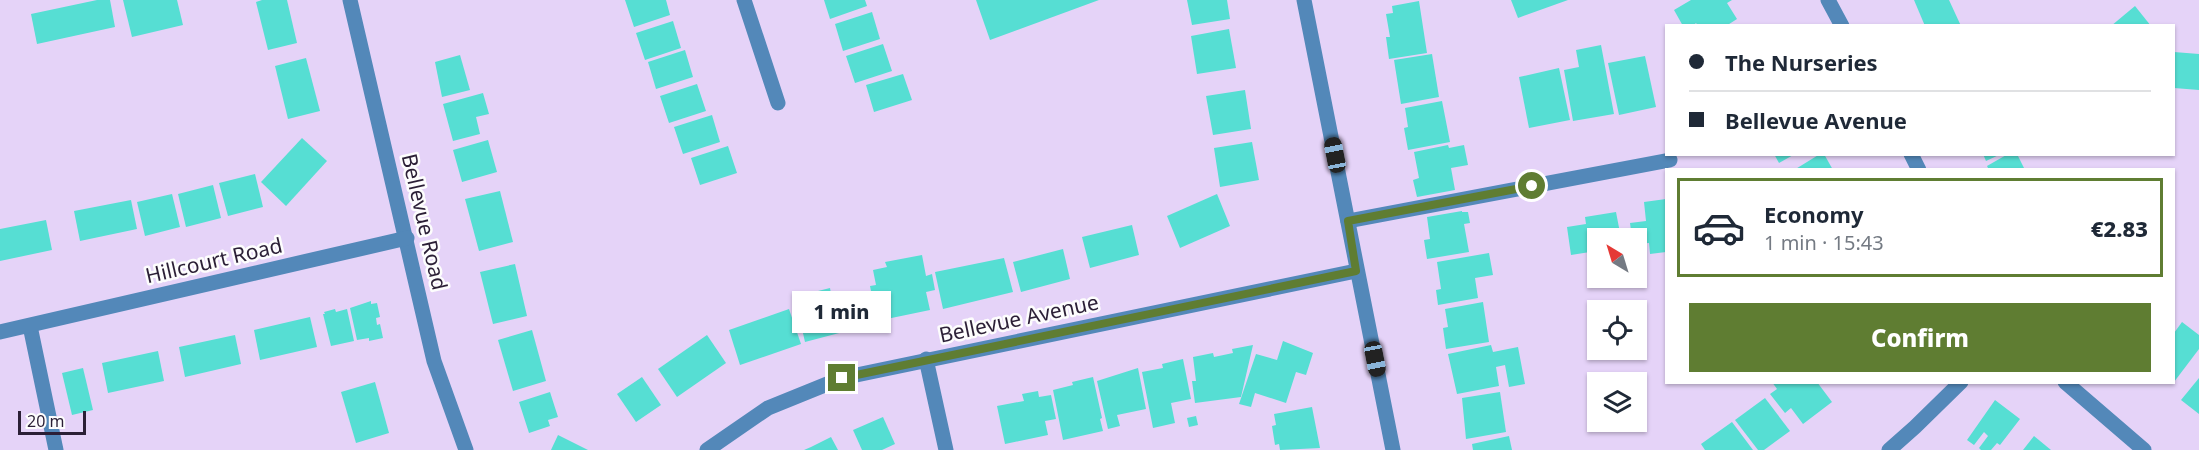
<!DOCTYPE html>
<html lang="en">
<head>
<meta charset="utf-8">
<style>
	:root { --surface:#fff; --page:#f6f6f7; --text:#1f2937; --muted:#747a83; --line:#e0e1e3; --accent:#5f7d32 }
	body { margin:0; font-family:"Noto Sans",sans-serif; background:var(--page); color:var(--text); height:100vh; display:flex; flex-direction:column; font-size:22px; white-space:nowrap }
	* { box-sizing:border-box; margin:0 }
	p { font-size:20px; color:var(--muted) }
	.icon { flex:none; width:33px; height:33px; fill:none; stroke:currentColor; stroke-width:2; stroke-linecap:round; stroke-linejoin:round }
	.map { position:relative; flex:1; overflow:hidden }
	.panel { position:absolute; left:1665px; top:168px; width:510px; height:216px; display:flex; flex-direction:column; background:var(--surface); border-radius:0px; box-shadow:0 2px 4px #0004 }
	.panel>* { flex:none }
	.hud { position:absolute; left:1665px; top:24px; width:510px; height:132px; border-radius:0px; box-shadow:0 2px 4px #0004; display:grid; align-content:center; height:132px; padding:0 24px; background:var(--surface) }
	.needle { width:39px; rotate:322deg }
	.controls { position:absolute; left:1587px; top:228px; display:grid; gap:12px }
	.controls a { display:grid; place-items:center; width:60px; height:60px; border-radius:0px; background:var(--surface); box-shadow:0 2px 4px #0004; font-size:30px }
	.scale { position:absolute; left:18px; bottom:15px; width:68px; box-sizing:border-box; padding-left:6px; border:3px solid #2b1f36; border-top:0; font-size:16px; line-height:21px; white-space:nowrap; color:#2b1f36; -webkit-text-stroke:4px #fdfdfd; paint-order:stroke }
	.end { position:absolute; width:27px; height:27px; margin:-14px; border:8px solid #5f7d32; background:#fff; box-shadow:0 0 0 3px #fff }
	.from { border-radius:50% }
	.bubble { position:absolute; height:42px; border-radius:0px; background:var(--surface); box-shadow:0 2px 4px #0004; font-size:20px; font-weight:800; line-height:42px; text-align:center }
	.car { position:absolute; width:18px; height:36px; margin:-18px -9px; border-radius:8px; box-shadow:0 0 4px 2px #0007; background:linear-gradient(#222 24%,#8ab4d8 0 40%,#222 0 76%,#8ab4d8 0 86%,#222 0) }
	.hud b { display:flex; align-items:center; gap:21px; height:57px; font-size:22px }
	.hud b+b { border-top:2px solid var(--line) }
	.hud i { width:15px; height:15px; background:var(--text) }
	ul { padding:10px 0 0; list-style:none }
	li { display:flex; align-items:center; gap:18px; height:99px; margin:0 12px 9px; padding:0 12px; border:3px solid transparent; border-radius:0px }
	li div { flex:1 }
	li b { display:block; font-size:22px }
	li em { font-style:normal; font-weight:800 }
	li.on { border-color:var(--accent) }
	li>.icon { width:54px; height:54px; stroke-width:1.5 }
	.action { display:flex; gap:12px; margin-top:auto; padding:12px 24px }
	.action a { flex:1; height:69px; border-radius:0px; background:var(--accent); color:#fff; font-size:24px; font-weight:800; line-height:69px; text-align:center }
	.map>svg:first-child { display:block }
</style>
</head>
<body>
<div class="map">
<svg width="2199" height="450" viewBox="0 0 2199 450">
	<rect width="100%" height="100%" fill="#e5d3f8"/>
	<!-- building -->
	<g fill="#56ded3">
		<polygon points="97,0 110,0 115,27 37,44 31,14"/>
		<polygon points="123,0 177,0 183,25 132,37"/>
		<polygon points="262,0 287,0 297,43 268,50 256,2"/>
		<polygon points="625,0 666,0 670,15 634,27"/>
		<polygon points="824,0 865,0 867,6 830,19"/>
		<polygon points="976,0 1099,0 990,40"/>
		<polygon points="1187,0 1227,0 1230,19 1192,25"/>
		<polygon points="1511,0 1568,0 1518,18"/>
		<polygon points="1691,0 1732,0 1727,3 1737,19 1726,26 1698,26 1696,23 1693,26 1683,26 1674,10"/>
		<polygon points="1914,0 1949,0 1961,26 1925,26"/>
		<polygon points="1419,1 1427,53 1389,59 1386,37 1390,37 1386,14 1393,13 1392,6"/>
		<polygon points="2135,6 2151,26 2111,26"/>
		<polygon points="872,12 880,39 843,51 835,24"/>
		<polygon points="673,21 681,48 645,60 636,33"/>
		<polygon points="1229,29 1236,68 1197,74 1191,36"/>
		<polygon points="883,44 892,71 855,83 846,56"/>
		<polygon points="1601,45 1614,114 1573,121 1564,70 1579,67 1576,50"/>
		<polygon points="685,50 693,77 656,89 648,62"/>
		<polygon points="2174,52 2199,54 2199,90 2174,88"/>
		<polygon points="1432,54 1439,97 1401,104 1394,60"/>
		<polygon points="460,55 470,90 442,97 435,62"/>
		<polygon points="1645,56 1656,107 1619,115 1608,63"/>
		<polygon points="306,58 320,111 288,119 275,66"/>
		<polygon points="1559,68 1570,120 1529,128 1519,77"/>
		<polygon points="903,74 912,100 874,112 866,85"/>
		<polygon points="697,84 706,111 669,123 660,96"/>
		<polygon points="1245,90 1251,129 1213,135 1206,96"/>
		<polygon points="483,93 489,114 476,117 480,134 453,141 443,104"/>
		<polygon points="1442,101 1450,142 1408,150 1404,128 1408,127 1405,108"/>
		<polygon points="712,115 720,142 683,154 674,127"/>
		<polygon points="302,138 327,161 286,206 261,182"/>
		<polygon points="488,140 497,172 462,182 453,150"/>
		<polygon points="1252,142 1259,180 1220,187 1214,148"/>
		<polygon points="1448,145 1449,148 1464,145 1468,165 1451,168 1455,190 1417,197 1413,180 1419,178 1414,152"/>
		<polygon points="728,146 737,173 700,185 691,158"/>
		<polygon points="1774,154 1795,154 1779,163"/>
		<polygon points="1820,154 1824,154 1833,170 1794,170"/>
		<polygon points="1983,154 2001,154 1986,161"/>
		<polygon points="2008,154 2017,154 2025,170 1989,170 1987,166"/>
		<polygon points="255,174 263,207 228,216 219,183"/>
		<polygon points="213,185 221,218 186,227 178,194"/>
		<polygon points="500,191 513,242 479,251 465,199"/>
		<polygon points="172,194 180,227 145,236 137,202"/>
		<polygon points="1217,194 1230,226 1180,248 1167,216"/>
		<polygon points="1666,199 1666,252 1650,254 1649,243 1636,244 1636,238 1632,238 1630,223 1646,221 1644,202"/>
		<polygon points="131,200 137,229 80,241 74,211"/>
		<polygon points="1462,211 1462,212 1468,212 1470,223 1464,224 1469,252 1427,259 1424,240 1430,239 1427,217"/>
		<polygon points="1616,212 1621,238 1598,238 1598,260 1592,260 1590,252 1571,255 1567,227 1586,224 1585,217"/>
		<polygon points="46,220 52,250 0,261 0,229"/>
		<polygon points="1132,225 1139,255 1090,268 1082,237"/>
		<polygon points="1063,249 1070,279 1021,292 1013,262"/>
		<polygon points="1489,253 1493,275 1475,278 1478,298 1438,305 1436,290 1441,289 1437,262"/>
		<polygon points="922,255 926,276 932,274 935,290 926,292 930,310 877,321 870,286 876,285 873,270 887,267 885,262"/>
		<polygon points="1004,258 1013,292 943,309 935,272"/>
		<polygon points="515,264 527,316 493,324 480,272"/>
		<polygon points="830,288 832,299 861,292 869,322 860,324 862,327 805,342 797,307 805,305 802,295"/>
		<polygon points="371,301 371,304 377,303 380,317 376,318 377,325 380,324 383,338 369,341 369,338 357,340 350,308"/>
		<polygon points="1483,302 1489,342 1446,349 1443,328 1448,327 1445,309"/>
		<polygon points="335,309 336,312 347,309 354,341 331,346 323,314 325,314 324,312"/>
		<polygon points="789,309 801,344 740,365 729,330"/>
		<polygon points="310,317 317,347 260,360 254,330"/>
		<polygon points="2182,322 2199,335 2199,349 2174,382 2174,333"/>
		<polygon points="532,330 546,381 513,391 498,340"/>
		<polygon points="235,335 241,364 185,377 179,347"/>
		<polygon points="707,335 726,363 677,397 658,369"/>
		<polygon points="1283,341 1313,353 1306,375 1296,372 1286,403 1255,393 1251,407 1239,404 1256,354 1277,360"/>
		<polygon points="1253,345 1241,397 1195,403 1192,381 1196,381 1193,357 1213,353 1214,357 1233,353 1232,349"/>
		<polygon points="1491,345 1493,352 1518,347 1525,384 1509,387 1505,365 1496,367 1499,386 1457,394 1448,354"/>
		<polygon points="158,351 164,381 108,393 102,363"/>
		<polygon points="1183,359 1191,399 1171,403 1175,423 1153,428 1142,372 1163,368 1162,364"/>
		<polygon points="83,368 93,410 72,415 62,373"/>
		<polygon points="1138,368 1146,409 1117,415 1120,426 1108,429 1097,381"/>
		<polygon points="642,377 661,405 636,422 617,394"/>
		<polygon points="1093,377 1102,418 1100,419 1103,431 1063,440 1053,390 1073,385 1072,382"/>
		<polygon points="2199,378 2199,414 2181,400"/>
		<polygon points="375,382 389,433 356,443 341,392"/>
		<polygon points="1772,382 1817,382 1832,402 1803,424 1791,408 1785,413 1770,394 1777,389"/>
		<polygon points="1038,391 1039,397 1051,395 1056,419 1045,421 1048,435 1005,444 997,406 1024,401 1022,394"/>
		<polygon points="550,392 558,417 548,420 550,426 529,433 519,402"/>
		<polygon points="1500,392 1506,432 1466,439 1462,398"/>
		<polygon points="1765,398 1790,431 1764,450 1758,450 1735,420"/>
		<polygon points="1995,400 2020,419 2000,445 1997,443 1991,450 1981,450 1979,448 1988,436 1984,432 1974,445 1967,440"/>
		<polygon points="1312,407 1320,448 1280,450 1279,444 1275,445 1272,426 1276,425 1274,414"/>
		<polygon points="1196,416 1198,425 1189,427 1187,418"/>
		<polygon points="883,417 895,444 882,450 862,450 853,430"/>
		<polygon points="1732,422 1753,450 1705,450 1701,444"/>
		<polygon points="558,435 588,450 551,450"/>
		<polygon points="1509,436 1512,450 1473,450 1472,444"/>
		<polygon points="2034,436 2051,450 2023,450"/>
		<polygon points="831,437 838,450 804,450 811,447"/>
	</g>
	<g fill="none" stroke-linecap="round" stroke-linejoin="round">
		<!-- minor -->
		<g stroke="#5388b9" stroke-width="15">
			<polyline points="350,0 434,361 466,450"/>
			<polyline points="744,0 778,103"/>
			<polyline points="1304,0 1393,450"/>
			<polyline points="1828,0 1842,26"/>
			<polyline points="1911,154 1919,170"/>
			<polyline points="1348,221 1670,160"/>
			<polyline points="30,326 56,450"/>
			<polyline points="0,332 407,238"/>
			<polyline points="926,359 946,450"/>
			<polyline points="2065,382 2144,450"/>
			<polyline points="707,450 768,408 842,378 1356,271"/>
			<polyline points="1889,450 1915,427 1961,382"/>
		</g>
	</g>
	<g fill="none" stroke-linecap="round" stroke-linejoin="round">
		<!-- route -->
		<polyline stroke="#5f7d32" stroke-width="8" points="842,378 1356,271 1348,221 1532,186"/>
	</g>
	<g text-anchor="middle" stroke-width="5" stroke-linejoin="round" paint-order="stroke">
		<!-- street labels -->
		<g font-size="21" fill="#2b1f36" stroke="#fdfdfd">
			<text transform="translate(424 222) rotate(77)" y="7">Bellevue Road</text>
			<text transform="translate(214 261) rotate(-13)" y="7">Hillcourt Road</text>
			<text transform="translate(1019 319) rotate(-12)" y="7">Bellevue Avenue</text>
		</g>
	</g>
</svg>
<div class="controls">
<a><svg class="needle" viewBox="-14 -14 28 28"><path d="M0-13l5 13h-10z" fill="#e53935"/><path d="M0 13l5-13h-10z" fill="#747a83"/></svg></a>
<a><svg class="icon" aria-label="locate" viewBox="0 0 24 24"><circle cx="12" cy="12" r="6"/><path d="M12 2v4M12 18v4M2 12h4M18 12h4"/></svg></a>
<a><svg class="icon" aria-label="layers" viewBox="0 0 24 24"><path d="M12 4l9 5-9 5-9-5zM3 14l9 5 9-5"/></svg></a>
</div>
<div class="scale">20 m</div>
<i class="end from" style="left:1532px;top:186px"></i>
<i class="end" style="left:842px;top:378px"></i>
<div class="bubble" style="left:792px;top:291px;width:99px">1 min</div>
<i class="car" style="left:1335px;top:155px;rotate:349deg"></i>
<i class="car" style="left:1375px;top:359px;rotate:169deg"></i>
<div class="hud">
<b><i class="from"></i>The Nurseries</b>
<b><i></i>Bellevue Avenue</b>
</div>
<section class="panel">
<ul>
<li class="on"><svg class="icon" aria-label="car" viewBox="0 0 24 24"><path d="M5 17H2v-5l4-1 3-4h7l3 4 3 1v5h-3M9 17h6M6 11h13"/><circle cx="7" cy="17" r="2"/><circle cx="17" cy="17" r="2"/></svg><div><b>Economy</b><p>1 min · 15:43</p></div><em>€2.83</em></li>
</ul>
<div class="action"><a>Confirm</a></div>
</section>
</div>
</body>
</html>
